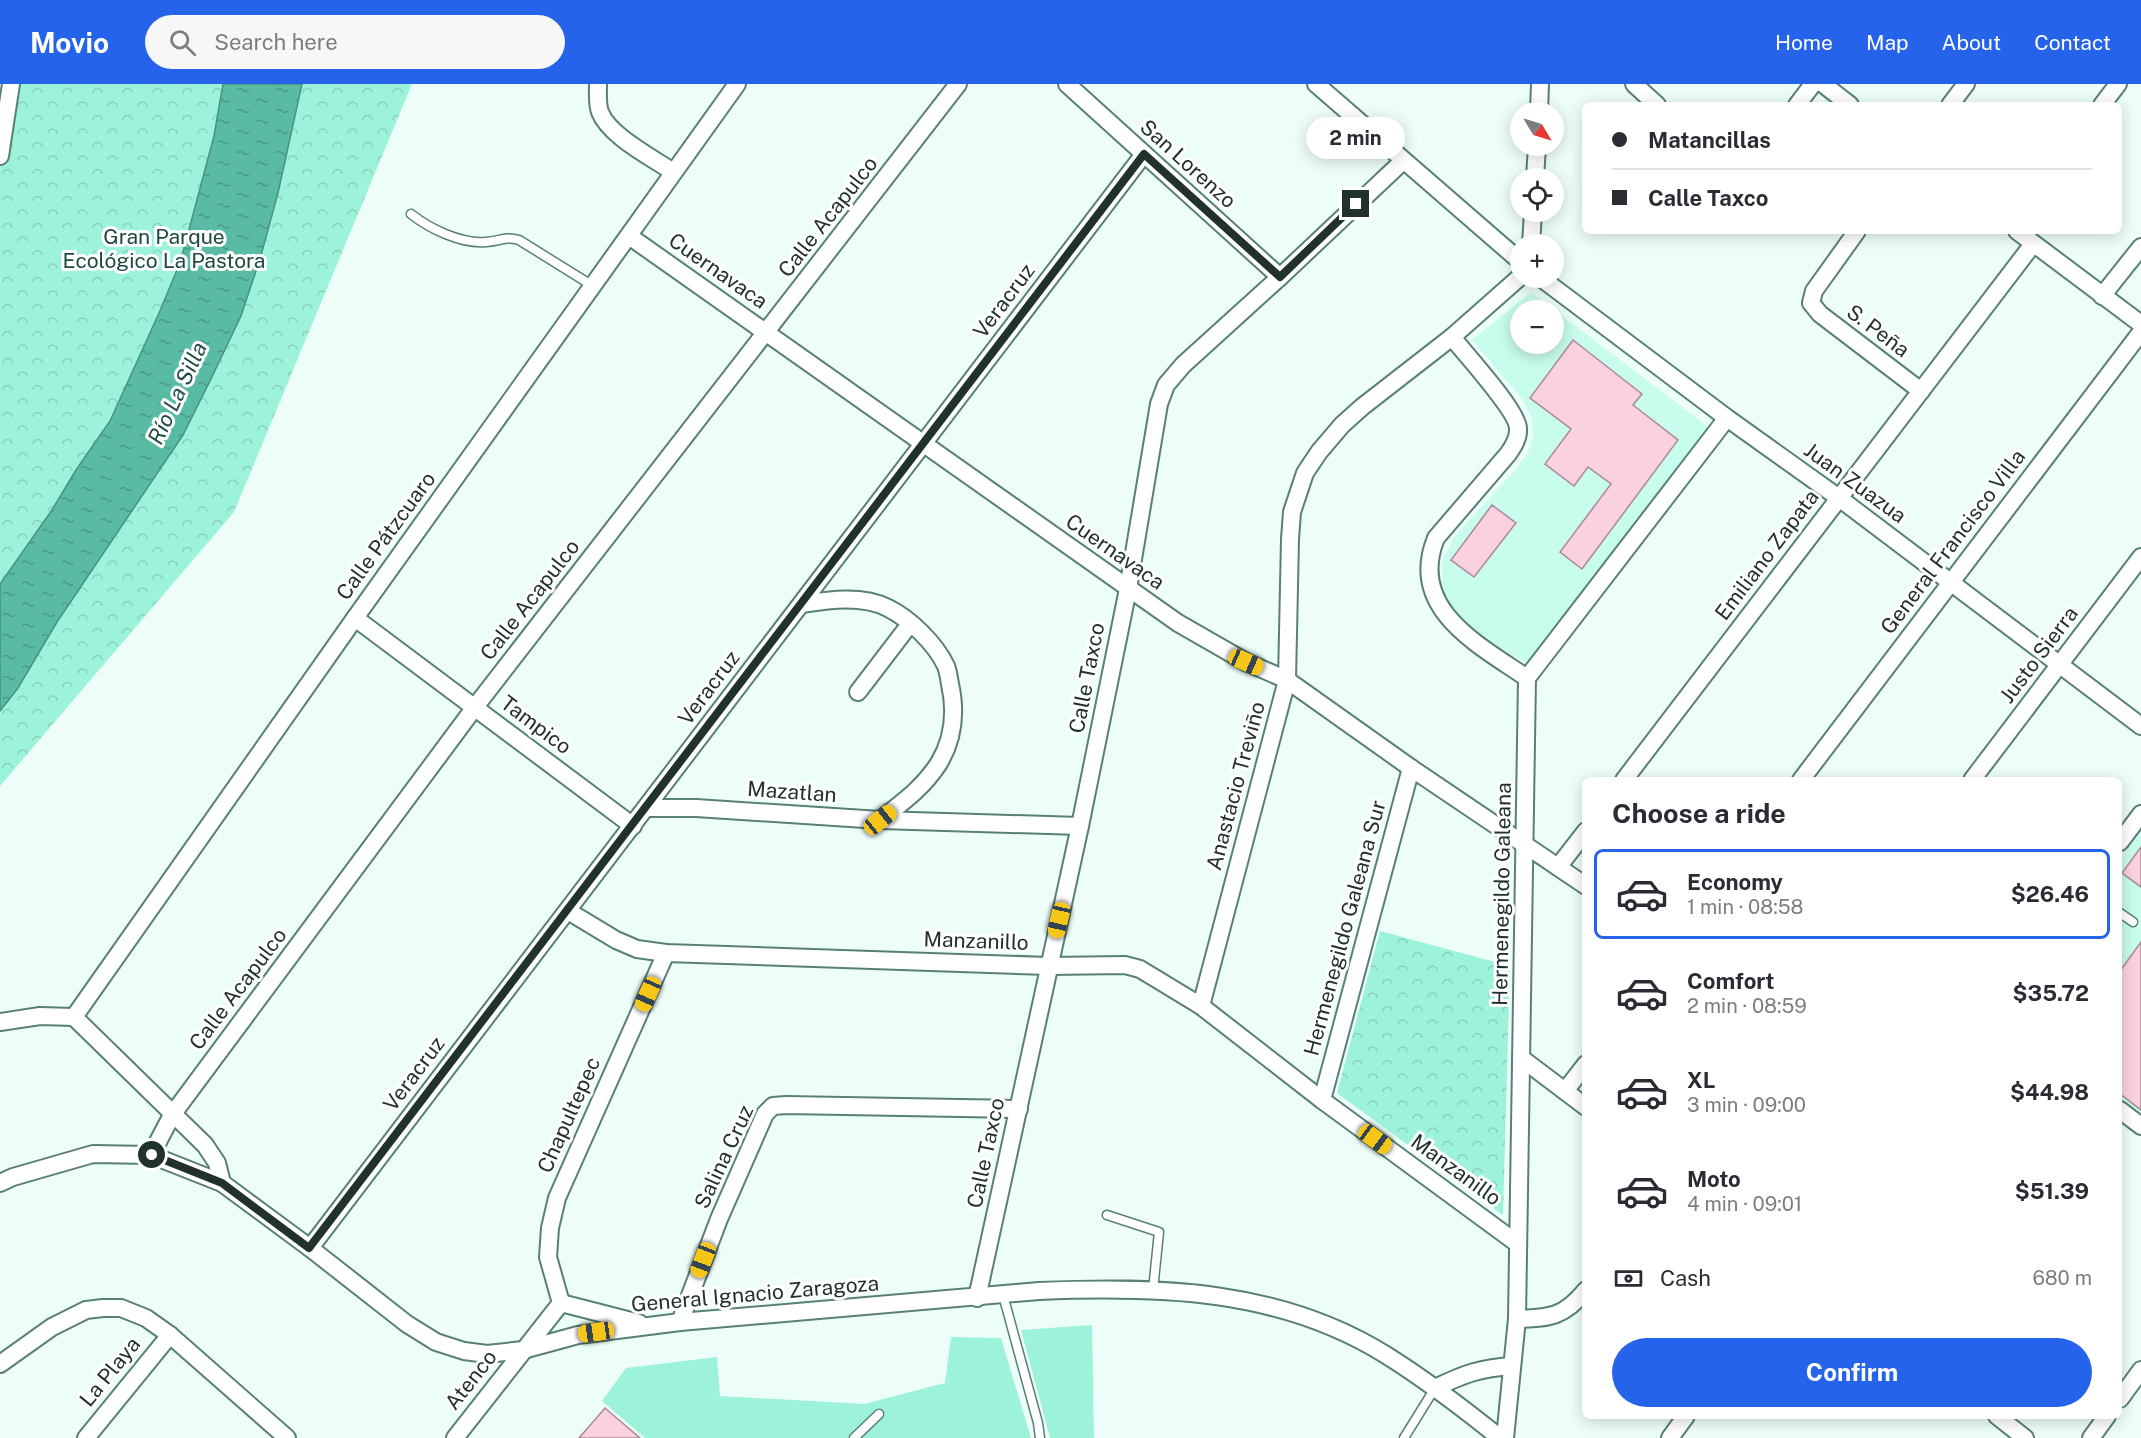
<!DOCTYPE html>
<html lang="en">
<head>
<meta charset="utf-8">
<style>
	:root { --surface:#fff; --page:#f7f7f7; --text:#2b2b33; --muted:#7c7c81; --line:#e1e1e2; --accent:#2563eb }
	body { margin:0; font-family:"Public Sans",sans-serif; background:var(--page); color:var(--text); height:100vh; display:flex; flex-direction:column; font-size:22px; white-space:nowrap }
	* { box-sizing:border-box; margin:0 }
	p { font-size:20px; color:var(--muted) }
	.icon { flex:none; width:33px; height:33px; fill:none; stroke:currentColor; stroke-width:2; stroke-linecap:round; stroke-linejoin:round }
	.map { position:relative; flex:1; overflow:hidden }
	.sheet { position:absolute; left:1582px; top:693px; width:540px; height:642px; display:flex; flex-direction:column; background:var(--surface); border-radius:9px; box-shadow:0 3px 15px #0003 }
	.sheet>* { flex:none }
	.guide { position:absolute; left:1582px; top:18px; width:540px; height:132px; border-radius:9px; box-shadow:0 3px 15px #0003; display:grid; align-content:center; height:132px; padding:0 30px; background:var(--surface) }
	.needle { width:39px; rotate:128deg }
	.controls { position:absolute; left:1510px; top:18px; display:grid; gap:12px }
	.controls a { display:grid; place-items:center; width:54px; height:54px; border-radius:50%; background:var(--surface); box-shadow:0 3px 15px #0003; font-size:30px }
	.end { position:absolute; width:27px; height:27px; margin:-14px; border:8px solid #21322d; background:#fff; box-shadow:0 0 0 3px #fff }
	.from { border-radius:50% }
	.bubble { position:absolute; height:42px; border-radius:21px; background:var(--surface); box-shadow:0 3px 15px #0003; font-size:20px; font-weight:700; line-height:42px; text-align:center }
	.car { position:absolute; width:18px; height:36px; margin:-18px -9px; border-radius:8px; box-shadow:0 0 4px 2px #0007; background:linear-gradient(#f5c518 24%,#345 0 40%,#f5c518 0 76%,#345 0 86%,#f5c518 0) }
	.guide b { display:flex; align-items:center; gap:21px; height:57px; font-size:22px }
	.guide b+b { border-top:2px solid var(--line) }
	.guide i { width:15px; height:15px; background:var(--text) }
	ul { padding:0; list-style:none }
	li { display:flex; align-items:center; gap:18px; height:90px; margin:0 12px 9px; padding:0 18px; border:3px solid transparent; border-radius:9px }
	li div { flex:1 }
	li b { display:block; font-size:22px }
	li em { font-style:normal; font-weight:700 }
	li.active { border-color:var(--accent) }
	li>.icon { width:54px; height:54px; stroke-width:1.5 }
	h2 { padding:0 30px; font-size:27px; line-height:72px }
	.pay { display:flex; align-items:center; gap:15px; height:66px; padding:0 30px; font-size:22px }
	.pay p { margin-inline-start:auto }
	.cta { display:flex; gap:12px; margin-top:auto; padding:12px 30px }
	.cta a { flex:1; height:69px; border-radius:36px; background:var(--accent); color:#fff; font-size:24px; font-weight:700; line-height:69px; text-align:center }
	header { display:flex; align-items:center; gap:36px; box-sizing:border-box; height:84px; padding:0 30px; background:var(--accent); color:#fff }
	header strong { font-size:28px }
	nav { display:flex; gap:33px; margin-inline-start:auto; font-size:21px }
	.search { width:420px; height:54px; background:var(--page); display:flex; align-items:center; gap:15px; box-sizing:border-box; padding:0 21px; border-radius:33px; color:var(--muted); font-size:22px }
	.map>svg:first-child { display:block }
</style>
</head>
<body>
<header>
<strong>Movio</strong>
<div class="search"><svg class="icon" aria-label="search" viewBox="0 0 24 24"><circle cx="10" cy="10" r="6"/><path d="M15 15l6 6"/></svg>Search here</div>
<nav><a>Home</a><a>Map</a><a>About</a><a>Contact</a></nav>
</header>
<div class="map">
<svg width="2141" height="1354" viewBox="0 0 2141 1354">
	<defs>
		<pattern id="park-crowns" width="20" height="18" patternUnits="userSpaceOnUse" patternTransform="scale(1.5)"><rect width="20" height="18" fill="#9df2db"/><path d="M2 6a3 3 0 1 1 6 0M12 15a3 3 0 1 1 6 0" fill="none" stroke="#87d0bc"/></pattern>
		<pattern id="water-ripples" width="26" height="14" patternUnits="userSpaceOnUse" patternTransform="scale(1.5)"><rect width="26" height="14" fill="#5abba4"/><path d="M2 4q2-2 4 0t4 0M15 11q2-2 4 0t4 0" fill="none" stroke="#4a9986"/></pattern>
	</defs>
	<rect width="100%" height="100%" fill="#edfef8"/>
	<!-- built -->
	<g fill="#c8fced" fill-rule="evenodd">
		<path d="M 1531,208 L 1708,343 L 1528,580 L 1467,544 L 1451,530 L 1443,510 L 1442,477 L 1454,453 L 1515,386 L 1528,369 L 1533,352 L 1532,335 L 1523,316 L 1472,256 ZM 1521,226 L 1554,226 L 1554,260 L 1521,260 Z"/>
		<polygon points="2141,747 2141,1031 2120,1015 2120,775"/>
	</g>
	<!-- grass -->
	<g fill="#9df2db">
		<polygon points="1092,1241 1094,1354 1050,1354 1021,1246"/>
		<polygon points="951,1253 1001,1254 1031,1354 645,1354 602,1317 626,1284 717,1273 720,1312 864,1320 945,1299"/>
	</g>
	<!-- park -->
	<g fill="url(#park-crowns)">
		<polygon points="14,0 412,0 234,428 0,702 0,81"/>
		<polygon points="1380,847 1510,882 1503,1131 1337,1009"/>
	</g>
	<!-- water -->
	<polygon fill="url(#water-ripples)" stroke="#499280" stroke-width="1.5" points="223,0 302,0 278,109 260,175 241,232 210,297 183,351 57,538 18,604 0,627 0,500 52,426 76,386 110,337 159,229 180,179 214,52"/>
	<!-- building -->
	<g fill="#fad2df" stroke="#ac8794" stroke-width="1.5">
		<polygon points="1573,256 1642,310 1633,321 1678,356 1582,485 1560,468 1611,400 1588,383 1574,402 1545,380 1571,345 1530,314"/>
		<polygon points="1492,421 1516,439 1474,493 1451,476"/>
		<polygon points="2141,763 2141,803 2122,789"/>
		<polygon points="2141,858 2141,1026 2120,1010 2120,887"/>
		<polygon points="605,1324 640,1354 579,1354"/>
	</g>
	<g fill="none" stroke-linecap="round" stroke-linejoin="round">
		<defs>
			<g id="lane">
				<path d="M 411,130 C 430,145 461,160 486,158 C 500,157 505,152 519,156 L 593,202"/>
				<polyline points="2120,829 2133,838"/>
				<polyline points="1107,1131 1159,1148 1153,1206"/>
				<polyline points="1003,1211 1038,1339 1040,1354"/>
				<polyline points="854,1354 879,1330"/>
				<polyline points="1404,1354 1435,1304"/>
			</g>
			<g id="street">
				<path d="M 598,0 C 598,9 597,20 600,28 C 609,52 653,74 673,88"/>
				<polyline points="1067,0 1280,193"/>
				<polyline points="1316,0 1521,178"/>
				<polyline points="1634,0 1657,21"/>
				<polyline points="1823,0 1850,21"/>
				<polyline points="1797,21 1813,0"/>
				<polyline points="1950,21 1966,0"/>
				<polyline points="2102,21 2118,0"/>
				<polyline points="1539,28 1540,0"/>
				<polyline points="0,72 11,0"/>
				<polyline points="1535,94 1537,62"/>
				<polyline points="1857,147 1814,207 1811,219 1820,230 1921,307"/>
				<polyline points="2017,147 2141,240"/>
				<polyline points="629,152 1178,539 1246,578 1287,596 1411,684 1586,802"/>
				<polyline points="1531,160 1533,128"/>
				<polyline points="1541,194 1727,334 1839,414 2141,642"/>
				<polyline points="2102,212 2141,163"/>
				<path d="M 1452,253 C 1466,271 1517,326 1518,344 C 1519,354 1513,363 1508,370 L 1436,454 C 1407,525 1479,561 1527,594"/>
				<path d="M 802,520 C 829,516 862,511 888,524 C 910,535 935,559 946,582 C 948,587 949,594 950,600 C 956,627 954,654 939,679 C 923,704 903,718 880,736"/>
				<polyline points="355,534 633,742"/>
				<polyline points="858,608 910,540"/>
				<polyline points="1624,696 2033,160"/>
				<polyline points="1801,696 2141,248"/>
				<polyline points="1972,696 2141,473"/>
				<polyline points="646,724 696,724 880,736 1080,742"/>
				<polyline points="2120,758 2141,730"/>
				<polyline points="1558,783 1586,747"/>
				<polyline points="568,827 616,856 637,865 666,869 1049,882 1125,881 1140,885 1201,922 1322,1016 1518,1160"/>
				<polyline points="1201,922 1287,596 1290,455 1292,428 1305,389 1319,368 1342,341 1362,323 1452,253 1521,192"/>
				<path d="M 74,933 L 205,1061 L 217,1079 L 222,1099 L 310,1164 L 407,1240 L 436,1258 L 464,1267 L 487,1270 L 523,1266 L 578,1251 L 680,1238 L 1039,1207 C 1160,1202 1280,1205 1386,1271 C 1426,1296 1464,1325 1500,1354"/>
				<polyline points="74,933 355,534 737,0"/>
				<polyline points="0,938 40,932 74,933"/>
				<polyline points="1521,974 1586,1023"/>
				<polyline points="1565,1007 1586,980"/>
				<polyline points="1322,1016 1411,684"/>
				<polyline points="2120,1026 2141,1042"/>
				<polyline points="151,1071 172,1031 475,623 958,0"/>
				<polyline points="0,1099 13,1093 93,1070 151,1071 222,1099"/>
				<polyline points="310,1164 1144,70"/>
				<polyline points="977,1214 1080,742 1128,505 1159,320 1166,301 1183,281 1280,193 1403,77"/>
				<polyline points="561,1219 548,1173 550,1144 557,1114 666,869"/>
				<path d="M 1517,1235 C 1550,1234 1564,1233 1586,1206"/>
				<polyline points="680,1238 719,1135 765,1030 773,1022 786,1021 1019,1025"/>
				<polyline points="0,1280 52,1243 86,1226 103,1224 121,1224 146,1234 170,1251 287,1354"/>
				<path d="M 1435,1304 C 1464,1290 1480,1284 1512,1282"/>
				<polyline points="2120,1315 2141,1286"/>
				<polyline points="1997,1332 2025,1354"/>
				<polyline points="86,1354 170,1251"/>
				<polyline points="455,1354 561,1219 639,1239"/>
				<polyline points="1505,1354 1517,1235 1527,594 1727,334"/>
				<polyline points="1670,1354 1686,1332"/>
				<polyline points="2091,1354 2107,1332"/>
			</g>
		</defs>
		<!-- lane casing -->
		<use href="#lane" stroke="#588075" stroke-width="11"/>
		<!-- street casing -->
		<use href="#street" stroke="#588075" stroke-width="20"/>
		<!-- lane -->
		<use href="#lane" stroke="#fff" stroke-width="8"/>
		<!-- street -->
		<use href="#street" stroke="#fff" stroke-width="16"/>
	</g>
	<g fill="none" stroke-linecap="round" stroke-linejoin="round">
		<!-- route -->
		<polyline stroke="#21322d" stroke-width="8" points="152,1071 222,1099 309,1164 1144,70 1280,193 1356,120"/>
	</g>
	<g text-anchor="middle" stroke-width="6" stroke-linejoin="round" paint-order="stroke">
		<!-- street labels -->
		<g font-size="21" fill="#21322d" stroke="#fff">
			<text transform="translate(1188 80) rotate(42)" y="7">San Lorenzo</text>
			<text transform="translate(828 133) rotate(-52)" y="7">Calle Acapulco</text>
			<text transform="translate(718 187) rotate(35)" y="7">Cuernavaca</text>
			<text transform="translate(1004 217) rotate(-53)" y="7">Veracruz</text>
			<text transform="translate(1878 247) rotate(37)" y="7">S. Peña</text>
			<text transform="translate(1855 399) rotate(36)" y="7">Juan Zuazua</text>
			<text transform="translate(386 452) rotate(-54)" y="7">Calle Pátzcuaro</text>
			<text transform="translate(1953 458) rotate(-53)" y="7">General Francisco Villa</text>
			<text transform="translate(1115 468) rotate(35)" y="7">Cuernavaca</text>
			<text transform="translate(1767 471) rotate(-53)" y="7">Emiliano Zapata</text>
			<text transform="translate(530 516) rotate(-52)" y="7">Calle Acapulco</text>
			<text transform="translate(2039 571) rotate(-53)" y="7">Justo Sierra</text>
			<text transform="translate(1087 594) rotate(-79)" y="7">Calle Taxco</text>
			<text transform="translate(709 604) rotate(-53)" y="7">Veracruz</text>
			<text transform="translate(536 641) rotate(37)" y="7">Tampico</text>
			<text transform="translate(1236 702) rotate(-75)" y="7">Anastacio Treviño</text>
			<text transform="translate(792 708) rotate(4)" y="7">Mazatlan</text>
			<text transform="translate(1502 810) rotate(-89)" y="7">Hermenegildo Galeana</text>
			<text transform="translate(1345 844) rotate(-75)" y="7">Hermenegildo Galeana Sur</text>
			<text transform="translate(976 857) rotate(2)" y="7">Manzanillo</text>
			<text transform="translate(238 905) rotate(-53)" y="7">Calle Acapulco</text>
			<text transform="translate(414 990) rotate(-53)" y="7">Veracruz</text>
			<text transform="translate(569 1031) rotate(-66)" y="7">Chapultepec</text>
			<text transform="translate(986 1069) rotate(-78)" y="7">Calle Taxco</text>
			<text transform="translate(724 1073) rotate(-65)" y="7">Salina Cruz</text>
			<text transform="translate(1456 1086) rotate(36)" y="7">Manzanillo</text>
			<text transform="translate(755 1210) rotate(-5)" y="7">General Ignacio Zaragoza</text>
			<text transform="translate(110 1288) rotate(-51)" y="7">La Playa</text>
			<text transform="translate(471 1296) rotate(-52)" y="7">Atenco</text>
		</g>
		<!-- park labels -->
		<g font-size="21" fill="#1c483d" stroke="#fff">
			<text x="164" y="160">Gran Parque<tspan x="164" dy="24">Ecológico La Pastora</tspan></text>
		</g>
		<!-- water labels -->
		<g font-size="22" font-style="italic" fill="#204b40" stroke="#fff">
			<text transform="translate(177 309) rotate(-65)" y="8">Río La Silla</text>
		</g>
	</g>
</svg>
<div class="controls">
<a><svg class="needle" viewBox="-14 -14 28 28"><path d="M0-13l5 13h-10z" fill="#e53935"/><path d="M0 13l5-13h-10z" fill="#7c7c81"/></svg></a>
<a><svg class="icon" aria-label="locate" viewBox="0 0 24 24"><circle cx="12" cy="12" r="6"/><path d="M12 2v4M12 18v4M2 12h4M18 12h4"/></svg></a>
<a>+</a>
<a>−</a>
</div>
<i class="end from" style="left:152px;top:1071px"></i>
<i class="end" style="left:1356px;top:120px"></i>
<div class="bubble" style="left:1306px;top:33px;width:99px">2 min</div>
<i class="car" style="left:1246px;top:578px;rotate:114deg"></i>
<i class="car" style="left:880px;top:736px;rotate:51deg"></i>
<i class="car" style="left:1059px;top:836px;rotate:193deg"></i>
<i class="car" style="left:648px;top:910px;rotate:204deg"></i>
<i class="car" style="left:1375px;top:1055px;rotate:126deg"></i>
<i class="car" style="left:703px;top:1176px;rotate:201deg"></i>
<i class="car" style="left:596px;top:1248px;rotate:262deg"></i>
<div class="guide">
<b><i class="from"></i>Matancillas</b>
<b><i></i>Calle Taxco</b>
</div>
<section class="sheet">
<h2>Choose a ride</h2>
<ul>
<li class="active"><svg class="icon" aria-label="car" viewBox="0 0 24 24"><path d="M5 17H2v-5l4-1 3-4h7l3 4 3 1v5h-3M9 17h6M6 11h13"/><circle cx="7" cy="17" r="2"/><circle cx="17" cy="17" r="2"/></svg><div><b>Economy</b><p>1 min · 08:58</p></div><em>$26.46</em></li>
<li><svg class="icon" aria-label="car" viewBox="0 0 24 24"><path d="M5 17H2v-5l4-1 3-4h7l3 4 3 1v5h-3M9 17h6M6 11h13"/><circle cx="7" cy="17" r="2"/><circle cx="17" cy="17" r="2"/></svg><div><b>Comfort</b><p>2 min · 08:59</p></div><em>$35.72</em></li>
<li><svg class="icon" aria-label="car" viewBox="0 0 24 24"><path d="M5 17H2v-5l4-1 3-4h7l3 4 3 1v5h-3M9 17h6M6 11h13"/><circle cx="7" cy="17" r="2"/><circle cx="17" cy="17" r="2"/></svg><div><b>XL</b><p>3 min · 09:00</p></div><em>$44.98</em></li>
<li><svg class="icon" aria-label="car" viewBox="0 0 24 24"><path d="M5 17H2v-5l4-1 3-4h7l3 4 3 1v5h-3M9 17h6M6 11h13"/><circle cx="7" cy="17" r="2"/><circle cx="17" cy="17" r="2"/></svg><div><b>Moto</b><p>4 min · 09:01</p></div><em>$51.39</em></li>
</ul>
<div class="pay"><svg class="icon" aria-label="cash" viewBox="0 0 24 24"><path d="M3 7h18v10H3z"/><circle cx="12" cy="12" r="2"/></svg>Cash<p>680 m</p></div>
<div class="cta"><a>Confirm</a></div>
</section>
</div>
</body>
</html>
